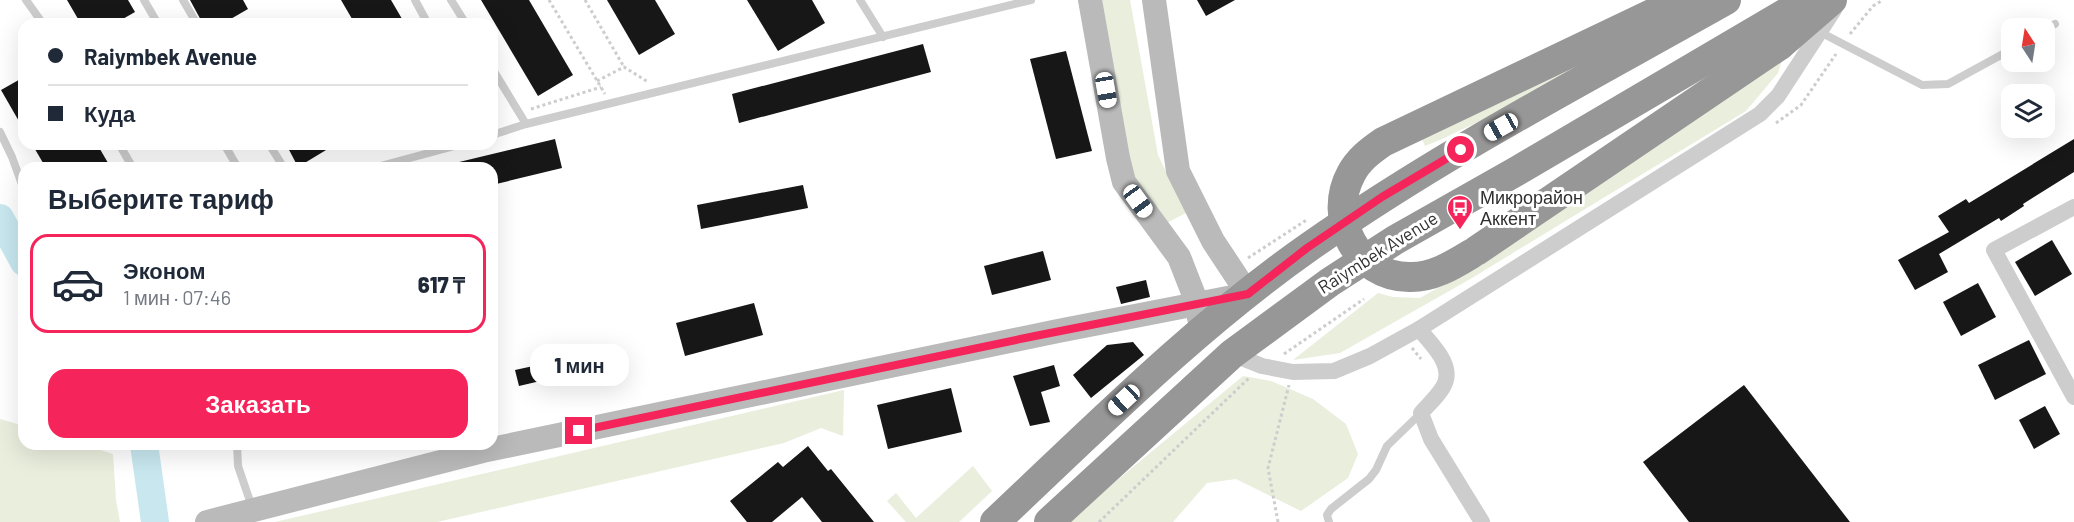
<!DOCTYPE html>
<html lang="ru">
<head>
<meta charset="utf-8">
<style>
	:root { --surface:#fff; --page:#f6f6f7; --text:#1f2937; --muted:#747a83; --line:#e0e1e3; --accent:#f5245a }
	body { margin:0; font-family:Barlow,sans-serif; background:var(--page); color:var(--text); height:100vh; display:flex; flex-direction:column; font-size:22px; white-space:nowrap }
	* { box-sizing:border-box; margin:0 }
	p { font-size:20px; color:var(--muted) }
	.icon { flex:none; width:33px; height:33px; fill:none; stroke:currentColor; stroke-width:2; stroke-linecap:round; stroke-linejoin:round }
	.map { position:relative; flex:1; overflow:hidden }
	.side { position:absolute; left:18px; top:162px; width:480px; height:288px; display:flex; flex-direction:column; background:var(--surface); border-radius:18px; box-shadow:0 6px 24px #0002 }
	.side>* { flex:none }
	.hud { position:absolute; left:18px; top:18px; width:480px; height:132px; border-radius:18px; box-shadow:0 6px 24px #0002; display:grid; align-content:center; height:132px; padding:0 30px; background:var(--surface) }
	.needle { width:39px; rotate:348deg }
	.tools { position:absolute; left:2001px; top:18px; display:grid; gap:12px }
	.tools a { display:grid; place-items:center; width:54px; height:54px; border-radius:12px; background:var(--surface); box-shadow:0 6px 24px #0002; font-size:30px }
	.end { position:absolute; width:27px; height:27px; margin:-14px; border:8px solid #f5245a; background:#fff; box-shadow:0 0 0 3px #fff }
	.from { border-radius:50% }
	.bubble { position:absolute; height:42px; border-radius:18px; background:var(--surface); box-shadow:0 6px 24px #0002; font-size:20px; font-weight:800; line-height:42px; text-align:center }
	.car { position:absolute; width:18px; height:36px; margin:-18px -9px; border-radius:8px; box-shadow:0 0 4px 2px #0007; background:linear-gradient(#fff 24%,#345 0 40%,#fff 0 76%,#345 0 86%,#fff 0) }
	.hud b { display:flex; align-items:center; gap:21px; height:57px; font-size:22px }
	.hud b+b { border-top:2px solid var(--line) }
	.hud i { width:15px; height:15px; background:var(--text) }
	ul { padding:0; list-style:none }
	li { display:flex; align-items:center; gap:18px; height:99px; margin:0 12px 9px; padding:0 18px; border:3px solid transparent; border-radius:18px }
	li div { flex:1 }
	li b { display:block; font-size:22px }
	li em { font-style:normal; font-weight:800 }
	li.current { border-color:var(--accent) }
	li>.icon { width:54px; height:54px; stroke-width:1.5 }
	h2 { padding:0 30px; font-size:27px; line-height:72px }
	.button { display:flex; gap:12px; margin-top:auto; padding:12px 30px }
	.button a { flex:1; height:69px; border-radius:18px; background:var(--accent); color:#fff; font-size:24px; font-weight:800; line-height:69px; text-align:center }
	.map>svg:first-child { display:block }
</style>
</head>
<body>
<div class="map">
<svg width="2074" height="522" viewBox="0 0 2074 522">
	<rect width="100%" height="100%" fill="#fff"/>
	<!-- green -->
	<g fill="#e9eedd">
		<polygon points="1097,0 1130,0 1158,155 1186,213 1163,225 1128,174"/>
		<polygon points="1706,0 1526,99 1440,140 1425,146 1422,139"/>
		<polygon points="1784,53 1778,73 1746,111 1472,278 1340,353 1293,360 1378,293 1393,297 1420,298 1468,271"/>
		<polygon points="1243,376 1271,381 1313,399 1346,424 1358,454 1348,478 1301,511 1236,479 1207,483 1173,522 1071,522 1110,486"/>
		<polygon points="844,390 843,436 821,428 784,443 437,522 275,522"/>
		<polygon points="0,419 24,426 24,444 81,444 113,454 116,500 120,522 0,522"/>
		<polygon points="973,466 992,491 959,522 906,522 887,501 896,493 916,518"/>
	</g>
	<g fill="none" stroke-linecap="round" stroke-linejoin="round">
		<!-- river -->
		<g stroke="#c8e7ef" stroke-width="28">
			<polyline points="0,218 24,262"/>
			<polyline points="144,444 155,522"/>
		</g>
	</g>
	<!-- building -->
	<g fill="#171717">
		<polygon points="67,0 128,0 135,12 114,24 81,24"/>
		<polygon points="190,0 243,0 248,9 222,24 203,24"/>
		<polygon points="341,0 391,0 405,24 355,24"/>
		<polygon points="481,0 529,0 573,75 538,96"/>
		<polygon points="607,0 655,0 675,34 639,55"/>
		<polygon points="747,0 812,0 825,23 778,51"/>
		<polygon points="1197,0 1235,0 1206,16"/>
		<polygon points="923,44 931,72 739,123 732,94"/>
		<polygon points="1066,51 1092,151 1056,159 1030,59"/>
		<polygon points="24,77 24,130 1,90"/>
		<polygon points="555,139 562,168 492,185 492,168 456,168 455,163"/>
		<polygon points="2074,139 2074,172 2023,204 2024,206 2001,221 1999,218 1939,254 1948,272 1915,290 1898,260 1949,232 1938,216 1966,199 1969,203"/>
		<polygon points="32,144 97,144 111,168 46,168"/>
		<polygon points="286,144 336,144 298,167"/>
		<polygon points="803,185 808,208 701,229 697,205"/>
		<polygon points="2052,240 2072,274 2035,296 2015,262"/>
		<polygon points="1043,251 1051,280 992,295 984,266"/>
		<polygon points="1146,280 1150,297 1121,304 1116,287"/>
		<polygon points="1978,283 1996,317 1961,336 1943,302"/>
		<polygon points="754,303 763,335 685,356 676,323"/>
		<polygon points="2029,340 2046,374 1995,400 1978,365"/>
		<polygon points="1133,342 1144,355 1091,398 1073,375 1107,345"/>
		<polygon points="561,360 566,375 519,386 515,370"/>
		<polygon points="1054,365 1060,386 1041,392 1050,422 1030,426 1013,376"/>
		<polygon points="1744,385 1850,522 1689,522 1643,462"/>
		<polygon points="951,388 962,432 888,449 877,405"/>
		<polygon points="2045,406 2060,434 2034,449 2019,420"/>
		<polygon points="808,446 828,471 831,469 874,522 822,522 802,497 772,522 747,522 730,501 778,462 783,467"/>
	</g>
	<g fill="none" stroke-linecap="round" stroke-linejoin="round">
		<!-- path -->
		<g stroke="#cdcdcd" stroke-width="3" stroke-dasharray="3 3" stroke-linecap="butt">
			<polyline points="549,0 605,94"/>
			<polyline points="585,0 624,67"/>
			<polyline points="1850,34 1873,6 1883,0"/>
			<polyline points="597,81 624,67 648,82"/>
			<polyline points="531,109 601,87"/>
			<polyline points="1776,123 1801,105 1836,54"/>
			<polyline points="1248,258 1308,219"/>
			<polyline points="1412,348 1421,359"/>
			<polyline points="1284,354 1364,299"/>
			<polyline points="1099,522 1249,378"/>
			<polyline points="1278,522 1268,468 1289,385"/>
		</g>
		<!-- lane -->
		<g stroke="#cdcdcd" stroke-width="8">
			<polyline points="26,0 43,24"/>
			<polyline points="144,0 158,24"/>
			<polyline points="183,0 197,24"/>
			<polyline points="415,0 428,24"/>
			<polyline points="451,0 466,24"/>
			<polyline points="860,0 883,37"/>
			<polyline points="2044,30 2055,24"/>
			<polyline points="1820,32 1922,85 1948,84 2012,49"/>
			<polyline points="492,68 526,124"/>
			<polyline points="0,132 12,157 24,190"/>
			<polyline points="492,135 526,124 1031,0"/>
			<polyline points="119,144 133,168"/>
			<polyline points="224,144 238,168"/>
			<polyline points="269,144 284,168"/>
			<polyline points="373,168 462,144"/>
			<polyline points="237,444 238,466 252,507"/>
			<polyline points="1329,522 1327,515 1331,509 1369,479 1376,470 1387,446 1421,413"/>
		</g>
		<!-- street -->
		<g stroke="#cdcdcd" stroke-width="16">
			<polyline points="2074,207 1994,250 2074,397"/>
			<path d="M 1419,329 C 1431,344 1456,366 1443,387 C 1438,396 1429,404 1421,413 L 1431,439 L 1482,522"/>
			<polyline points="1232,354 1262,366 1293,372 1334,371 1370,356 1419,329 1760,114 1778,96 1834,10"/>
		</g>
		<!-- secondary -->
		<g stroke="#bababa" stroke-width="24">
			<polyline points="1090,0 1118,158 1124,182 1179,257 1197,303 1199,318"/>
			<polyline points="207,522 487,450 1058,331 1248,294 1213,241 1178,171 1154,0"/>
		</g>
		<!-- highway -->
		<g stroke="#979797" stroke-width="30">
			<polyline points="1780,45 1832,0"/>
			<path d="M 995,522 C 1096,427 1195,327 1309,247 C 1441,154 1586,79 1726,0"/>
			<polyline points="1049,522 1232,354 1330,282 1395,240 1517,171 1808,0"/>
		</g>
		<!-- highway-bridge -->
		<path stroke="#979797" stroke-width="30" d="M 1681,0 L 1383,142 C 1370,151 1358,160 1351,174 C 1327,218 1357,277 1409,277 C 1434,278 1456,263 1476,251 L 1780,45"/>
	</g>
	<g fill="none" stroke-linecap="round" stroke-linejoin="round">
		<!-- route -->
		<polyline stroke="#f5245a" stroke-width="8" points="579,431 1035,336 1248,294 1307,248 1382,197 1461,150"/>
	</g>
	<!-- icons -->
	<defs>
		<symbol id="bus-pin" viewBox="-11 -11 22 30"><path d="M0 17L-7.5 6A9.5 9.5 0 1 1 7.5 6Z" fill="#f5245a" stroke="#fff"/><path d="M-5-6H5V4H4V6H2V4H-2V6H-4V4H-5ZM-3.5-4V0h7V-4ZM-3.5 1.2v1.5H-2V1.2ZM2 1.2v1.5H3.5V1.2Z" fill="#fff"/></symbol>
	</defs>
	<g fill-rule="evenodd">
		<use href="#bus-pin" x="1445" y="193" width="30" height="40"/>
	</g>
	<g text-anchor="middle" stroke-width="6" stroke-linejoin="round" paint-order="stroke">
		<!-- poi labels -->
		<g font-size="18" fill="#303030" stroke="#fff" text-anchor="start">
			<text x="1480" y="204">Микрорайон<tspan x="1480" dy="21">Аккент</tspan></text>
		</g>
		<!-- street labels -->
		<g font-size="18" fill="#303030" stroke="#fff">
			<text transform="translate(1378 253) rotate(-32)" y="6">Raiymbek Avenue</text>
		</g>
	</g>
</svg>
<div class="tools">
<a><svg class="needle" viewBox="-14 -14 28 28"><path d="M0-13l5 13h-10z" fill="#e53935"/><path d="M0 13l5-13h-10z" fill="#747a83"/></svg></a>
<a><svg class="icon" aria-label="layers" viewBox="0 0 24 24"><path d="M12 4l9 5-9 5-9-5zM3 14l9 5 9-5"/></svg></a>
</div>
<i class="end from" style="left:1461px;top:150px"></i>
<i class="end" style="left:579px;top:431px"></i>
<div class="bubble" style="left:530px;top:344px;width:99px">1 мин</div>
<i class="car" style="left:1106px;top:90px;rotate:170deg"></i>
<i class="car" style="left:1501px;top:127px;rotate:241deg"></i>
<i class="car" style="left:1138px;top:201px;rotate:144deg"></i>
<i class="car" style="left:1124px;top:400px;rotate:227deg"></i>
<div class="hud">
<b><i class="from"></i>Raiymbek Avenue</b>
<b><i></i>Куда</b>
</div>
<section class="side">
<h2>Выберите тариф</h2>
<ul>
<li class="current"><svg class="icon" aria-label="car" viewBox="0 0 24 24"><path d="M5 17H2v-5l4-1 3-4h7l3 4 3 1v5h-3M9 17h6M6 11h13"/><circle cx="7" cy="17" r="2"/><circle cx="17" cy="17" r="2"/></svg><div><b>Эконом</b><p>1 мин · 07:46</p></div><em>617 ₸</em></li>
</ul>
<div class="button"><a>Заказать</a></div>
</section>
</div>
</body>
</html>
